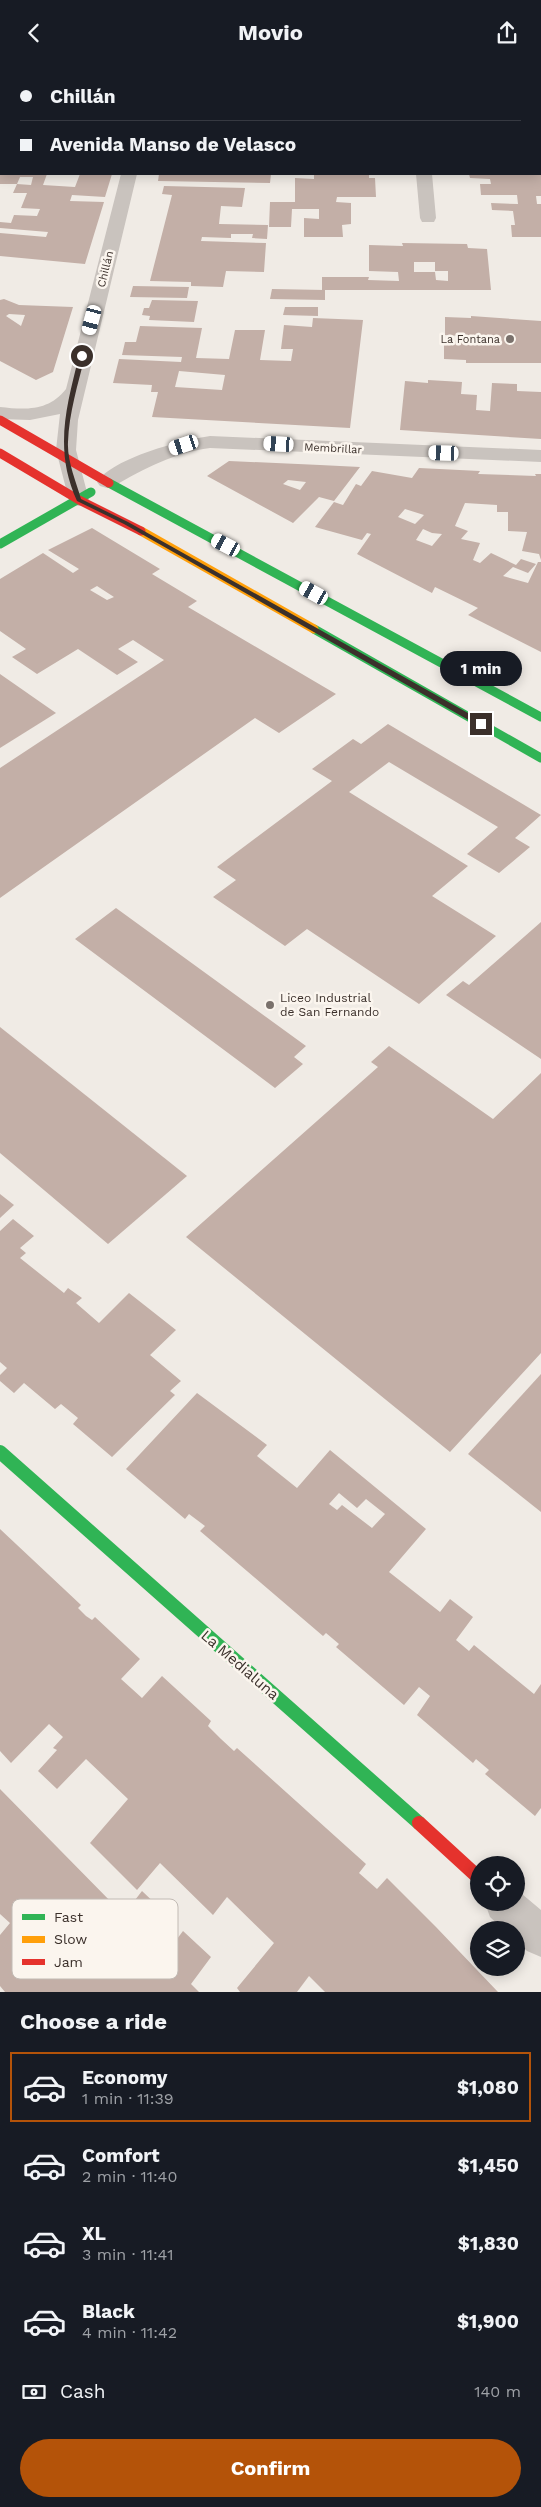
<!DOCTYPE html>
<html lang="en">
<head>
<meta charset="utf-8">
<style>
	:root { --surface:#171b24; --page:#242831; --text:#f1f3f6; --muted:#9ea1a6; --line:#363941; --accent:#b45309 }
	body { margin:0; font-family:"Work Sans",sans-serif; background:var(--page); color:var(--text); height:100vh; display:flex; flex-direction:column; font-size:19px; white-space:nowrap }
	* { box-sizing:border-box; margin:0 }
	p { font-size:16px; color:var(--muted) }
	.icon { flex:none; width:28px; height:28px; fill:none; stroke:currentColor; stroke-width:2; stroke-linecap:round; stroke-linejoin:round }
	.map { position:relative; height:1927px; overflow:hidden }
	.drawer { display:flex; flex-direction:column; background:var(--surface); flex:1 }
	.drawer>* { flex:none }
	.top-card { position:absolute; left:0px; top:0px; width:541px; height:110px; box-shadow:0 2px 12px #0003; display:grid; align-content:center; height:110px; padding:0 20px; background:var(--surface) }
	.tools { position:absolute; left:470px; top:1791px; display:grid; gap:10px }
	.tools a { display:grid; place-items:center; width:55px; height:55px; border-radius:50%; background:var(--surface); box-shadow:0 2px 12px #0003; font-size:25px }
	.end { position:absolute; width:22px; height:22px; margin:-11px; border:6px solid #3b302b; background:#fff; box-shadow:0 0 0 2px #fff }
	.from { border-radius:50% }
	.bubble { position:absolute; height:35px; border-radius:18px; background:var(--surface); box-shadow:0 2px 12px #0003; font-size:16px; font-weight:700; line-height:35px; text-align:center }
	.car { position:absolute; width:15px; height:30px; margin:-15px -8px; border-radius:6px; box-shadow:0 0 4px 1px #0007; background:linear-gradient(#fff 24%,#345 0 40%,#fff 0 76%,#345 0 86%,#fff 0) }
	.top-card b { display:flex; align-items:center; gap:18px; height:48px; font-size:19px }
	.top-card b+b { border-top:1px solid var(--line) }
	.top-card i { width:12px; height:12px; background:var(--text) }
	ul { padding:0; list-style:none }
	li { display:flex; align-items:center; gap:15px; height:70px; margin:0 10px 8px; padding:0 10px; border:2px solid transparent; border-radius:0px }
	li div { flex:1 }
	li b { display:block; font-size:19px }
	li em { font-style:normal; font-weight:700 }
	li.active { border-color:var(--accent) }
	li>.icon { width:45px; height:45px; stroke-width:1.5 }
	h2 { padding:0 20px; font-size:22px; line-height:60px }
	.pay { display:flex; align-items:center; gap:12px; height:55px; padding:0 20px; font-size:19px }
	.pay p { margin-inline-start:auto }
	.cta { display:flex; gap:10px; margin-top:auto; padding:10px 20px }
	.cta a { flex:1; height:58px; border-radius:30px; background:var(--accent); color:#fff; font-size:20px; font-weight:700; line-height:58px; text-align:center }
	header { display:flex; justify-content:space-between; align-items:center; height:65px; padding:0 20px; background:var(--surface); font-size:22px; font-weight:700 }
	.map>svg:first-child { display:block }
</style>
</head>
<body>
<header><svg class="icon" aria-label="back" viewBox="0 0 24 24"><path d="M15 5l-7 7 7 7"/></svg>Movio<svg class="icon" aria-label="share" viewBox="0 0 24 24"><path d="M12 15V3M7 8l5-5 5 5M5 13v7h14v-7"/></svg></header>
<div class="map">
<svg width="541" height="1927" viewBox="0 0 541 1927">
	<rect width="100%" height="100%" fill="#f0ebe5"/>
	<!-- building -->
	<g fill="#c3afa7" fill-rule="evenodd">
		<polygon points="0,109 47,109 43,120 75,122 80,109 112,109 105,132 72,130 70,136 104,137 85,199 0,191 0,168 46,172 48,167 0,163 0,157 11,158 14,150 37,151 40,144 21,143 27,128 13,128 17,119 31,120 33,112 20,112 17,119 0,119"/>
		<polygon points="159,109 271,109 270,118 158,116"/>
		<polygon points="314,109 369,109 369,113 375,113 376,132 337,132 336,137 351,138 351,159 342,160 343,172 304,172 304,153 319,154 319,144 292,144 291,162 269,162 270,137 295,137 295,113 314,114"/>
		<polygon points="469,109 541,109 541,131 536,131 537,139 541,139 541,172 512,172 511,160 515,160 513,146 492,145 491,138 518,139 517,130 481,130 480,119 491,119 490,114 470,113"/>
		<polygon points="164,121 245,123 242,142 221,141 219,159 268,160 267,174 252,173 253,169 231,169 231,173 202,172 201,176 266,178 264,207 226,206 223,222 191,221 191,217 150,216 172,130 162,129"/>
		<path d="M 402,178 L 467,179 L 468,183 L 487,184 L 491,225 L 322,225 L 322,212 L 369,212 L 368,215 L 399,216 L 398,207 L 369,206 L 369,180 L 403,181 ZM 414,197 L 435,197 L 435,206 L 448,206 L 448,216 L 436,215 L 435,207 L 414,207 Z"/>
		<polygon points="133,221 189,222 187,233 130,232"/>
		<polygon points="272,224 325,225 325,235 270,234"/>
		<path d="M 4,234 L 19,240 L 73,242 L 53,307 L 36,315 L 0,296 L 0,235 ZM 9,249 L 25,250 L 21,261 L 6,251 Z"/>
		<polygon points="152,235 198,236 194,257 149,255 150,251 142,250 144,243 149,243"/>
		<polygon points="285,242 318,242 318,251 283,250"/>
		<polygon points="471,251 541,256 541,298 466,298 466,295 444,294 444,275 479,277 479,272 445,270 445,252 471,253"/>
		<path d="M 313,253 L 363,255 L 350,363 L 152,352 L 158,327 L 151,327 L 152,320 L 113,318 L 119,294 L 181,297 L 182,292 L 122,290 L 125,277 L 136,277 L 140,261 L 202,263 L 196,293 L 229,294 L 235,265 L 265,265 L 260,295 L 291,296 L 293,284 L 281,284 L 284,260 L 312,262 ZM 179,306 L 225,310 L 222,325 L 175,322 Z"/>
		<polygon points="428,315 462,317 461,329 477,330 476,345 490,346 492,318 517,319 517,326 541,327 541,374 400,365 405,316 428,318"/>
		<path d="M 229,396 L 320,400 L 360,402 L 334,436 L 319,432 L 293,458 L 207,411 ZM 288,415 L 306,417 L 300,425 L 283,419 Z"/>
		<path d="M 419,403 L 480,406 L 478,409 L 536,411 L 535,409 L 541,409 L 541,495 L 539,489 L 522,486 L 527,467 L 508,466 L 508,447 L 497,447 L 497,440 L 465,438 L 455,461 L 468,466 L 461,474 L 480,478 L 473,495 L 480,498 L 491,488 L 516,500 L 521,494 L 536,499 L 528,508 L 513,502 L 503,511 L 528,518 L 538,497 L 541,497 L 541,587 L 468,550 L 478,543 L 435,522 L 432,528 L 357,489 L 371,469 L 367,468 L 362,475 L 315,462 L 334,437 L 343,440 L 356,419 L 361,421 L 372,406 L 412,413 ZM 405,444 L 424,450 L 415,459 L 398,452 ZM 423,464 L 432,468 L 442,469 L 432,481 L 416,475 Z"/>
		<path d="M 92,463 L 160,504 L 152,509 L 197,536 L 188,542 L 336,629 L 279,668 L 255,653 L 0,833 L 0,703 L 164,595 L 133,575 L 118,584 L 138,597 L 117,610 L 78,584 L 37,609 L 12,592 L 26,584 L 0,566 L 0,514 L 43,488 L 73,508 L 79,504 L 48,485 ZM 97,521 L 114,532 L 107,535 L 90,525 Z"/>
		<polygon points="0,609 56,648 0,683"/>
		<polygon points="388,659 541,750 515,773 530,782 499,808 467,789 498,762 389,697 349,727 468,801 432,831 496,871 419,939 307,864 285,881 213,832 236,815 217,802 332,716 312,704 353,674 361,679"/>
		<polygon points="116,843 306,981 294,992 303,999 275,1023 75,874"/>
		<polygon points="541,857 541,994 446,930 463,916 469,920"/>
		<polygon points="0,962 187,1111 108,1179 0,1088"/>
		<polygon points="389,981 493,1054 541,1008 541,1288 450,1387 186,1172 378,1002 371,997"/>
		<polygon points="0,1129 14,1140 0,1153"/>
		<polygon points="13,1154 34,1171 20,1183 26,1188 20,1193 64,1228 68,1223 82,1233 76,1238 99,1258 129,1228 176,1265 150,1290 181,1316 170,1326 175,1330 112,1392 73,1359 78,1353 61,1339 55,1344 24,1318 14,1328 0,1316 0,1310 7,1303 0,1297 0,1166"/>
		<polygon points="541,1309 541,1447 468,1389"/>
		<path d="M 197,1328 L 267,1380 L 257,1391 L 297,1423 L 330,1385 L 426,1464 L 389,1507 L 440,1547 L 450,1534 L 473,1552 L 456,1575 L 469,1586 L 474,1580 L 534,1629 L 541,1619 L 541,1743 L 535,1751 L 485,1709 L 489,1705 L 476,1694 L 473,1698 L 417,1650 L 430,1631 L 419,1622 L 404,1640 L 336,1582 L 339,1579 L 326,1568 L 323,1571 L 200,1466 L 205,1461 L 189,1449 L 185,1454 L 126,1404 ZM 339,1428 L 357,1443 L 366,1434 L 385,1449 L 372,1463 L 342,1440 L 337,1445 L 329,1439 Z"/>
		<polygon points="0,1464 81,1540 78,1543 86,1551 92,1555 95,1552 140,1594 121,1614 142,1633 162,1611 211,1656 208,1661 221,1674 234,1686 237,1683 366,1799 359,1808 377,1824 387,1813 436,1862 498,1927 325,1927 309,1911 297,1927 240,1927 237,1923 274,1878 227,1832 213,1850 160,1798 137,1825 90,1778 128,1734 86,1694 57,1724 38,1706 57,1685 53,1683 63,1672 49,1659 11,1698 0,1686"/>
		<polygon points="0,1724 118,1844 125,1848 142,1826 162,1845 146,1865 168,1886 183,1866 211,1892 191,1919 199,1927 5,1927 0,1921 0,1870 10,1858 0,1849"/>
	</g>
	<g fill="none" stroke-linecap="round" stroke-linejoin="round">
		<!-- street -->
		<g fill="#c9c3be" fill-rule="evenodd">
			<path d="M 121,109 L 137,109 L 78,355 L 76,385 L 89,435 L 86,439 L 79,441 L 72,439 L 69,435 L 56,385 L 60,349 L 30,355 L 0,354 L 0,342 C 26,345 49,346 66,324 Z"/>
			<polygon points="416,109 432,109 436,153 434,157 422,157 420,153"/>
			<path d="M 210,371 L 541,385 L 541,397 L 210,383 C 174,388 145,403 114,421 L 107,423 L 100,421 L 97,417 C 113,393 182,375 210,371 Z"/>
			<polygon points="516,1824 541,1845 541,1892 527,1886 516,1876 516,1865 504,1865 490,1852 485,1838 516,1838"/>
		</g>
		<!-- fast-far1 -->
		<g stroke="#30b455" stroke-width="9">
			<polyline points="109,418 541,652"/>
			<polyline points="0,479 91,427"/>
			<polyline points="314,564 541,693"/>
		</g>
		<!-- fast -->
		<polyline stroke="#30b455" stroke-width="14" points="0,1387 419,1758"/>
		<!-- slow -->
		<polyline stroke="#ff9f0a" stroke-width="9" points="141,466 314,564"/>
		<!-- jam-far1 -->
		<g stroke="#e5322d" stroke-width="9">
			<polyline points="0,355 109,418"/>
			<polyline points="0,388 79,435 141,466"/>
		</g>
		<!-- jam -->
		<polyline stroke="#e5322d" stroke-width="14" points="419,1758 479,1813"/>
	</g>
	<!-- route -->
	<path fill="#3b302b" d="M 82,290 L 85,291 C 78,319 69,348 68,377 C 67,396 76,416 81,434 L 128,457 L 484,657 L 484,661 L 479,661 L 124,459 L 77,436 C 54,385 66,343 79,291 Z"/>
	<!-- markers -->
	<g fill="#7a716c" stroke="#fbf5ee" stroke-width="2">
		<circle cx="510" cy="274" r="5"/>
		<circle cx="270" cy="940" r="5"/>
	</g>
	<g text-anchor="middle" stroke-width="5" stroke-linejoin="round" paint-order="stroke">
		<!-- far-street labels -->
		<g font-size="11" fill="#3b302b" stroke="#fbf5ee">
			<text transform="translate(105 204) rotate(-76)" y="4">Chillán</text>
			<text transform="translate(333 383) rotate(3)" y="4">Membrillar</text>
		</g>
		<!-- far-poi labels -->
		<g font-size="11" fill="#3b302b" stroke="#fbf5ee" text-anchor="end">
			<text x="500" y="278">La Fontana</text>
		</g>
		<!-- poi labels -->
		<g font-size="12" fill="#3b302b" stroke="#fbf5ee" text-anchor="start">
			<text x="280" y="937">Liceo Industrial<tspan x="280" dy="14">de San Fernando</tspan></text>
		</g>
		<!-- near-street labels -->
		<g font-size="15" fill="#3b302b" stroke="#fbf5ee">
			<text transform="translate(240 1600) rotate(41)" y="5">La Medialuna</text>
		</g>
	</g>
	<!-- legend -->
	<rect x="12" y="1834" width="166" height="80" rx="8" fill="#fbf5ee" stroke="#c1bab4" stroke-width="1"/>
	<rect x="22" y="1849" width="23" height="6" fill="#30b455"/>
	<rect x="22" y="1871" width="23" height="7" fill="#ff9f0a"/>
	<rect x="22" y="1894" width="23" height="6" fill="#e5322d"/>
	<g font-size="14" fill="#3b302b">
		<text x="54" y="1857">Fast</text>
		<text x="54" y="1879">Slow</text>
		<text x="54" y="1902">Jam</text>
	</g>
</svg>
<div class="tools">
<a><svg class="icon" aria-label="locate" viewBox="0 0 24 24"><circle cx="12" cy="12" r="6"/><path d="M12 2v4M12 18v4M2 12h4M18 12h4"/></svg></a>
<a><svg class="icon" aria-label="layers" viewBox="0 0 24 24"><path d="M12 4l9 5-9 5-9-5zM3 14l9 5 9-5"/></svg></a>
</div>
<i class="end from" style="left:82px;top:291px"></i>
<i class="end" style="left:481px;top:659px"></i>
<div class="bubble" style="left:440px;top:586px;width:82px">1 min</div>
<i class="car" style="left:92px;top:255px;rotate:195deg"></i>
<i class="car" style="left:279px;top:379px;rotate:273deg"></i>
<i class="car" style="left:184px;top:380px;rotate:252deg"></i>
<i class="car" style="left:444px;top:388px;rotate:272deg"></i>
<i class="car" style="left:226px;top:480px;rotate:298deg"></i>
<i class="car" style="left:314px;top:528px;rotate:299deg"></i>
<div class="top-card">
<b><i class="from"></i>Chillán</b>
<b><i></i>Avenida Manso de Velasco</b>
</div>
</div>
<section class="drawer">
<h2>Choose a ride</h2>
<ul>
<li class="active"><svg class="icon" aria-label="car" viewBox="0 0 24 24"><path d="M5 17H2v-5l4-1 3-4h7l3 4 3 1v5h-3M9 17h6M6 11h13"/><circle cx="7" cy="17" r="2"/><circle cx="17" cy="17" r="2"/></svg><div><b>Economy</b><p>1 min · 11:39</p></div><em>$1,080</em></li>
<li><svg class="icon" aria-label="car" viewBox="0 0 24 24"><path d="M5 17H2v-5l4-1 3-4h7l3 4 3 1v5h-3M9 17h6M6 11h13"/><circle cx="7" cy="17" r="2"/><circle cx="17" cy="17" r="2"/></svg><div><b>Comfort</b><p>2 min · 11:40</p></div><em>$1,450</em></li>
<li><svg class="icon" aria-label="car" viewBox="0 0 24 24"><path d="M5 17H2v-5l4-1 3-4h7l3 4 3 1v5h-3M9 17h6M6 11h13"/><circle cx="7" cy="17" r="2"/><circle cx="17" cy="17" r="2"/></svg><div><b>XL</b><p>3 min · 11:41</p></div><em>$1,830</em></li>
<li><svg class="icon" aria-label="car" viewBox="0 0 24 24"><path d="M5 17H2v-5l4-1 3-4h7l3 4 3 1v5h-3M9 17h6M6 11h13"/><circle cx="7" cy="17" r="2"/><circle cx="17" cy="17" r="2"/></svg><div><b>Black</b><p>4 min · 11:42</p></div><em>$1,900</em></li>
</ul>
<div class="pay"><svg class="icon" aria-label="cash" viewBox="0 0 24 24"><path d="M3 7h18v10H3z"/><circle cx="12" cy="12" r="2"/></svg>Cash<p>140 m</p></div>
<div class="cta"><a>Confirm</a></div>
</section>
</body>
</html>
